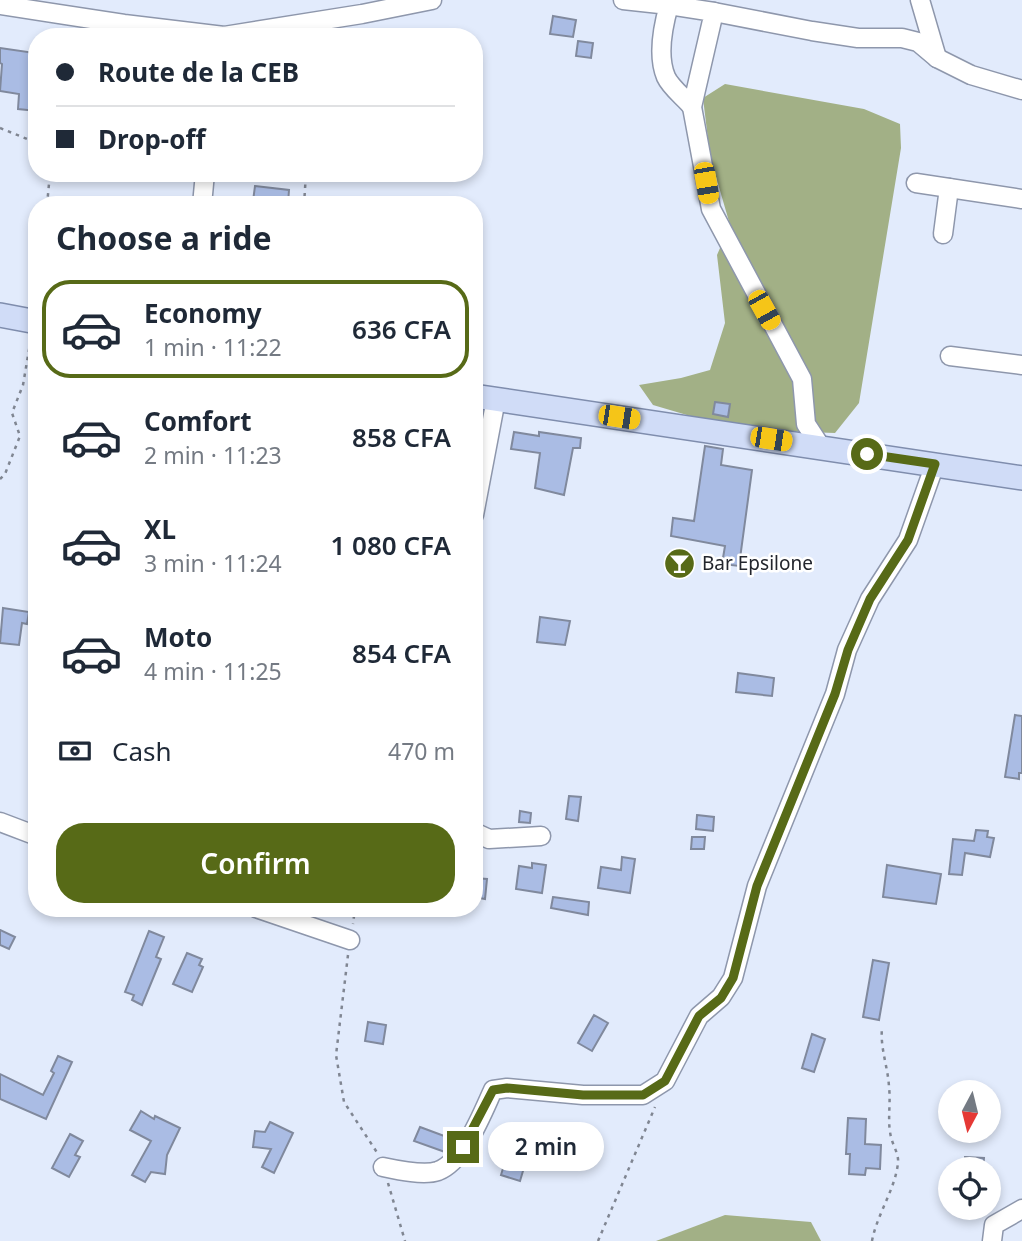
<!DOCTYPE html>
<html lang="en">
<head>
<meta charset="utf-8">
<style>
	:root { --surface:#fff; --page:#f2f2f3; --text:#1f2937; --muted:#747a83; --line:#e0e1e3; --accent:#576a17 }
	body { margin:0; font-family:"Noto Sans",sans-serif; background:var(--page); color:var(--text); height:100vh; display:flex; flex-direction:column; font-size:26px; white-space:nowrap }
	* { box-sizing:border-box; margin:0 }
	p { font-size:23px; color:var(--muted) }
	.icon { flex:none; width:38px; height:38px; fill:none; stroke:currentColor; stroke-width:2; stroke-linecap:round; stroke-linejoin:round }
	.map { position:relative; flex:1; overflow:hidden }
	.sheet { position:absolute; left:28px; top:196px; width:455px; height:721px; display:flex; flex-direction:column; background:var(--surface); border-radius:28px; box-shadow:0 4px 10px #0003 }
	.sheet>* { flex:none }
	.guide { position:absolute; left:28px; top:28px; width:455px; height:154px; border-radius:28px; box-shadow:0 4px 10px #0003; display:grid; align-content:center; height:154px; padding:0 28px; background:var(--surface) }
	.needle { width:46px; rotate:187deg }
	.tools { position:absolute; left:938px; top:1080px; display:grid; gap:14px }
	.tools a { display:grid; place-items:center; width:63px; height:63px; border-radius:50%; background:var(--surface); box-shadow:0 4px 10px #0003; font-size:35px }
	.end { position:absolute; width:32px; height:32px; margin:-16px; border:9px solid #576a17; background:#fff; box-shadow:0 0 0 4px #fff }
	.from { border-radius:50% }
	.bubble { position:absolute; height:49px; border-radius:24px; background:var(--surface); box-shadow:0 4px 10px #0003; font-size:23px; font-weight:600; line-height:49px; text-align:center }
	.car { position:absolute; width:21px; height:42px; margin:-21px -10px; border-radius:9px; box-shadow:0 0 5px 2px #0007; background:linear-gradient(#f5c518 24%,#345 0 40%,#f5c518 0 76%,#345 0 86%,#f5c518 0) }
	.guide b { display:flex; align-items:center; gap:24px; height:66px; font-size:26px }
	.guide b+b { border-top:2px solid var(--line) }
	.guide i { width:18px; height:18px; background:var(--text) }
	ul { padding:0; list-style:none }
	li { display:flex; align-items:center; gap:21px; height:98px; margin:0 14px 10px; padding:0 14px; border:4px solid transparent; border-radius:28px }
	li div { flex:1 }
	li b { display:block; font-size:26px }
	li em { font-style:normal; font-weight:600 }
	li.selected { border-color:var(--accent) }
	li>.icon { width:63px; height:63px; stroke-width:1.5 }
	h2 { padding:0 28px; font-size:32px; line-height:84px }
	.pay { display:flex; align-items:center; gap:18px; height:77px; padding:0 28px; font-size:26px }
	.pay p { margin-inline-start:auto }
	.action { display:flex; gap:14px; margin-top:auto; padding:14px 28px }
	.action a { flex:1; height:80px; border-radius:28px; background:var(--accent); color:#fff; font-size:28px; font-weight:600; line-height:80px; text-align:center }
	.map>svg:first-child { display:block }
</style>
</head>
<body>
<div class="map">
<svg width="1022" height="1241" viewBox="0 0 1022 1241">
	<rect width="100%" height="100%" fill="#e2ebfc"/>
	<!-- forest -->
	<g fill="#a2b086">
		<polygon points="725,84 864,109 900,124 901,148 859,403 835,433 777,431 714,423 653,405 639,385 681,378 710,370 725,323 717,255 730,225 710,156 703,98"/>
		<polygon points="725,1215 811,1222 821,1241 656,1241"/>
	</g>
	<!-- building -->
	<g fill="#aabce4" stroke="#80899d" stroke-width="2">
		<polygon points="553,16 576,20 573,37 550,34"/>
		<polygon points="578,41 593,43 591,58 576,56"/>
		<polygon points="0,48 35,53 33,74 37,75 35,100 37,100 37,111 18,109 19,94 0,91 2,64 0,63"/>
		<polygon points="255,186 289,190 288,204 253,201"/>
		<polygon points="715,402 730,404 728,417 713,414"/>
		<polygon points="514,432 539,436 539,432 581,438 580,448 573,448 564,495 535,488 540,453 511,449"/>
		<polygon points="705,446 723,449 721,465 752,470 739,566 722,564 725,546 671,536 673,518 694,521"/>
		<polygon points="3,608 29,612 27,624 22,623 19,645 0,643"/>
		<polygon points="540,617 570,621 565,645 537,642"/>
		<polygon points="738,673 774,678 772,696 736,692"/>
		<polygon points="1015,715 1022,716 1022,773 1019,773 1019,779 1005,777"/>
		<polygon points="569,796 581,797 578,821 566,819"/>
		<polygon points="520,811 531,813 530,823 519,822"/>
		<polygon points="697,815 714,817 713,831 696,829"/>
		<polygon points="976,830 988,831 987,837 994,838 990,857 965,853 962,875 949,874 953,839 974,841"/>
		<polygon points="692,837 705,837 704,849 691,849"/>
		<polygon points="622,857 635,859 630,893 598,888 601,867 621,870"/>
		<polygon points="532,863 546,865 542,893 516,889 519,866 532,868"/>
		<polygon points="887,865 941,874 936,904 883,897"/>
		<polygon points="474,878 487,879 485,899 474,897"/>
		<polygon points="553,897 589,902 588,915 551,908"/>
		<polygon points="0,930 15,937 9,949 0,945"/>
		<polygon points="149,931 164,937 156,957 161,959 142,1005 132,1000 134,995 125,992"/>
		<polygon points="187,953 202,959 199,965 203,967 192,992 173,984"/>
		<polygon points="873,960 889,963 879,1020 863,1017"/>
		<polygon points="594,1015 608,1023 592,1051 578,1043"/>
		<polygon points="368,1022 386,1025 383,1044 365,1041"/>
		<polygon points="812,1034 825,1039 814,1072 802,1068"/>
		<polygon points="58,1056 72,1062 46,1119 0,1099 0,1074 43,1095 54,1073 51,1071"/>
		<polygon points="141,1111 154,1119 155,1116 180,1128 167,1155 165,1174 151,1172 145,1182 132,1175 151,1141 130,1130"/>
		<polygon points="848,1118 866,1119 865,1144 881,1145 880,1169 866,1168 865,1175 849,1174 850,1154 846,1154"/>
		<polygon points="270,1122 293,1133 274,1173 262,1167 271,1149 253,1147 255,1131 265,1132"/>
		<polygon points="420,1127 455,1140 445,1152 414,1141"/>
		<polygon points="70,1134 83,1141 75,1155 80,1157 69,1177 52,1168"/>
		<polygon points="508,1136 531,1144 520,1181 501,1175 507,1155 502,1154"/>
		<polygon points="965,1157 984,1158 983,1169 964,1169"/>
	</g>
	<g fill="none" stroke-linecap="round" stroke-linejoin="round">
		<defs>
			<g id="minor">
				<path d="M 623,0 L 669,5 C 663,26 657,56 666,77 C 671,88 685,98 692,107"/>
				<polyline points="666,0 669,5 714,12 692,107 711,209 802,379 806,424 821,447"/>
				<polyline points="920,0 937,58"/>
				<polyline points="0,5 124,24 224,36 362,14 432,0"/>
				<polyline points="714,12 812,31 858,38 902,38 918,42 937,58 971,75 1022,90"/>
				<polyline points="916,183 1022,199"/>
				<polyline points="202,205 205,173"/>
				<polyline points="943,234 949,188"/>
				<polyline points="950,356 1022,365"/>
				<polyline points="474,515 496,399"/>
				<polyline points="0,822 37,836"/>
				<polyline points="474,832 489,839 541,836"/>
				<polyline points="256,908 350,940"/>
				<path d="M 383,1167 C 397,1170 424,1176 438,1171 C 464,1161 482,1114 493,1090 L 507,1088 L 583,1095 L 643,1095 L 665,1081 L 699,1016 L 721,997 L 733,978 L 757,886 L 835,694 L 847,650 L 870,599 L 908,540 L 935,464"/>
				<polyline points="992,1241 994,1225 1022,1209"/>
			</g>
			<g id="major">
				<polyline points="0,315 37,322"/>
				<polyline points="474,396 1022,478"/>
			</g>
		</defs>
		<!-- minor casing -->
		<use href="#minor" stroke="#8e97ac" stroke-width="21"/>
		<!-- major casing -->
		<use href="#major" stroke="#7f8dad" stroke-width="26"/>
		<!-- path -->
		<g stroke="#808692" stroke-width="2.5" stroke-dasharray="3.5 5" stroke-linecap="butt">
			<polyline points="0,128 37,143"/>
			<polyline points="47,205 50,173"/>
			<polyline points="304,205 306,173"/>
			<polyline points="0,479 5,474 20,436 12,413 23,385 31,338"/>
			<polyline points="349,908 354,916 353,924"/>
			<polyline points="348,955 336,1055 344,1102 378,1154"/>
			<polyline points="388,1183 405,1241"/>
			<polyline points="598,1241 655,1107"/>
			<path d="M 872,1241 C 877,1214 895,1190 898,1163 C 899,1154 893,1146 891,1137 C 887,1121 891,1104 889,1087 C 888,1067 880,1048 882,1028"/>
		</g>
		<!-- minor -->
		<use href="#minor" stroke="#fff" stroke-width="18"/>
		<!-- major -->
		<use href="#major" stroke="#d0dcf7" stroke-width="23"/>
	</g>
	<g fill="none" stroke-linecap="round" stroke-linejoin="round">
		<!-- route -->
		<polyline stroke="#576a17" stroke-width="9" points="463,1147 493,1090 507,1088 583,1095 643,1095 665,1081 699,1016 721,998 733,978 757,886 835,694 848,650 870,599 908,540 935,464 867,454"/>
	</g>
	<!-- icons -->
	<defs>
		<symbol id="bar-disc" viewBox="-11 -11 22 22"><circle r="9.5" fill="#576a17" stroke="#fff"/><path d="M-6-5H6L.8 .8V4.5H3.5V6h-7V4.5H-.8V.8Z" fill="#fff"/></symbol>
	</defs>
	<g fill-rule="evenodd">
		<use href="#bar-disc" x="662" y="546" width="35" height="35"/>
	</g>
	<g text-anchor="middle" stroke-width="5" stroke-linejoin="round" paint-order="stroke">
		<!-- poi labels -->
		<g font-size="19" fill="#22252d" stroke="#fff" text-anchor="start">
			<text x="702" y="570">Bar Epsilone</text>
		</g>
	</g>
</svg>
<div class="tools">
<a><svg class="needle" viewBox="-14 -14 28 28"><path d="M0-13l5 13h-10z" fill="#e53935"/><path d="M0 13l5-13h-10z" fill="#747a83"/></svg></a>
<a><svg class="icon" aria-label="locate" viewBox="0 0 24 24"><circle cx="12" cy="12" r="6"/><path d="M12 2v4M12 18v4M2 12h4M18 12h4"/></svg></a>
</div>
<i class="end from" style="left:867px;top:454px"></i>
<i class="end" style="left:463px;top:1147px"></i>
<div class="bubble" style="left:488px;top:1122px;width:116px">2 min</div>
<i class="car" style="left:706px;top:183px;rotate:170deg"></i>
<i class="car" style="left:764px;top:310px;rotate:151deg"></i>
<i class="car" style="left:619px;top:417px;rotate:99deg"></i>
<i class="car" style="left:771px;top:439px;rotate:99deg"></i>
<div class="guide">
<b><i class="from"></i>Route de la CEB</b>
<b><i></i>Drop-off</b>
</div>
<section class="sheet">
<h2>Choose a ride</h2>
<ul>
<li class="selected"><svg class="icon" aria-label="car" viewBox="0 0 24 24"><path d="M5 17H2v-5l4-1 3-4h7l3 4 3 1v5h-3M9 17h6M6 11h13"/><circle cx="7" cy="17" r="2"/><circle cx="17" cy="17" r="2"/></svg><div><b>Economy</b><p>1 min · 11:22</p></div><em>636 CFA</em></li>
<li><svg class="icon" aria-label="car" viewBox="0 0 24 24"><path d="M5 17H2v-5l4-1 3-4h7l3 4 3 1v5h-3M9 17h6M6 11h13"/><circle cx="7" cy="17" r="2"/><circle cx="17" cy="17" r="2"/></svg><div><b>Comfort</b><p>2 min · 11:23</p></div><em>858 CFA</em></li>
<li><svg class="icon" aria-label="car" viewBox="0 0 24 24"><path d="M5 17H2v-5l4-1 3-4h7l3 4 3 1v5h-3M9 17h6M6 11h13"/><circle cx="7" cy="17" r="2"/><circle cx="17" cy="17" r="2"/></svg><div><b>XL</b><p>3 min · 11:24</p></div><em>1 080 CFA</em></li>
<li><svg class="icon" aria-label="car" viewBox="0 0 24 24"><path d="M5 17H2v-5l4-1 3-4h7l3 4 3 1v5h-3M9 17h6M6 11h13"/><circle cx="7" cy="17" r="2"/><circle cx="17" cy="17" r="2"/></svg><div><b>Moto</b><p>4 min · 11:25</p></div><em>854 CFA</em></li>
</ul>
<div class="pay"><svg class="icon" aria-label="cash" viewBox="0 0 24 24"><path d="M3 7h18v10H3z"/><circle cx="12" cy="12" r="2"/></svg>Cash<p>470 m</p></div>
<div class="action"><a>Confirm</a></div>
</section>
</div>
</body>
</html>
